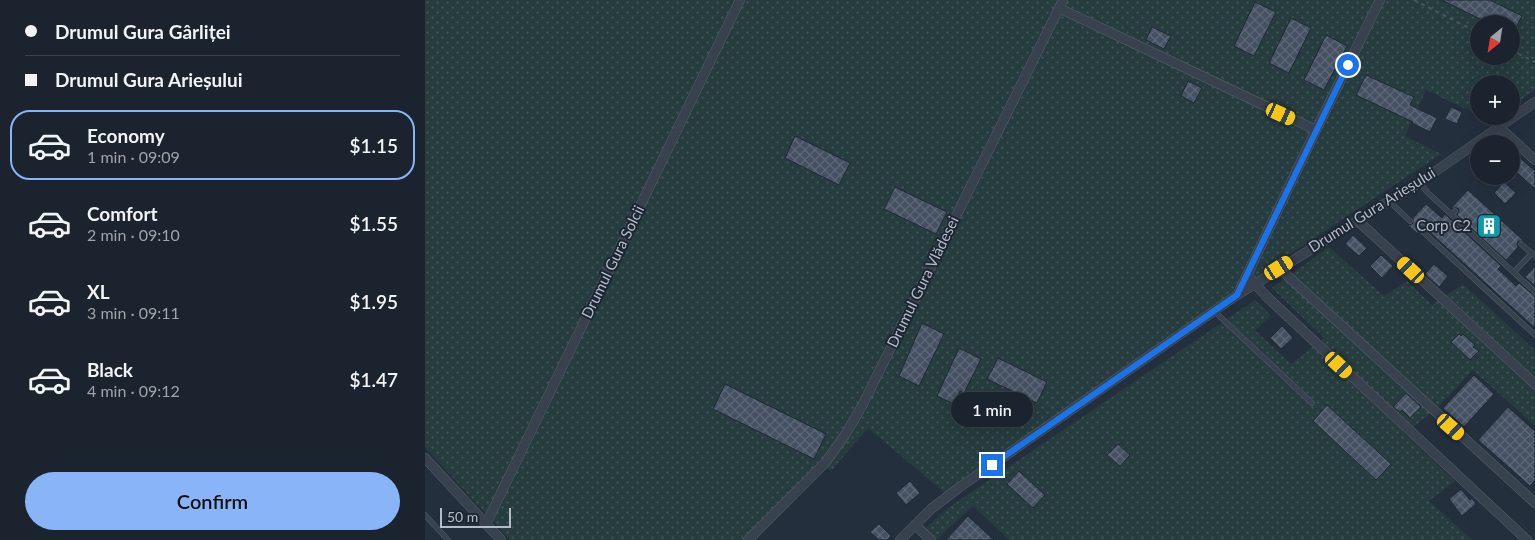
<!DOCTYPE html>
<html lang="en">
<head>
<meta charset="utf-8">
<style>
	:root { --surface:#1b232e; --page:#282f3a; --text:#f1f3f6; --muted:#a0a4aa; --line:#39404a; --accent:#8ab4f8 }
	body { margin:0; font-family:Lato,sans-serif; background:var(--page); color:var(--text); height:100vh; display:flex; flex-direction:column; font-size:19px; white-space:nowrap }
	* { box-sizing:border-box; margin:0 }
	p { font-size:16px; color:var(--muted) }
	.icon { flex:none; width:28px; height:28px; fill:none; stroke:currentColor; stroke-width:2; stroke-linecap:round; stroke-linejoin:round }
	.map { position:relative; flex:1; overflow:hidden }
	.side { display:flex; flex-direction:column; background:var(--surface); width:425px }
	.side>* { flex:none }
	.guide { display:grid; align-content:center; height:110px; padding:0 25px; background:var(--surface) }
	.needle { width:32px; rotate:210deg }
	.tools { position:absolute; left:1045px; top:15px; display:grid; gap:10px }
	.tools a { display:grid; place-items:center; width:50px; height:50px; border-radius:50%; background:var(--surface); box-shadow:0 5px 20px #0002,0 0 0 1px var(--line); font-size:25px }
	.scale { position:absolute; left:15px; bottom:12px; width:71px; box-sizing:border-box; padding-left:5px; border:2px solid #b4bcc9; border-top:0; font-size:14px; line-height:18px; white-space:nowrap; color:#b4bcc9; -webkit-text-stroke:4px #1d2633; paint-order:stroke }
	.end { position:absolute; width:22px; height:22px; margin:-11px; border:6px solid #1a73e8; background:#fff; box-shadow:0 0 0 2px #fff }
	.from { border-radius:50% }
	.bubble { position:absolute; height:35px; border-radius:18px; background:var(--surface); box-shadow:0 5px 20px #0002,0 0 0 1px var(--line); font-size:16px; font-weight:600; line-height:35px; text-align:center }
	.car { position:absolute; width:15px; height:30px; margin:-15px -8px; border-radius:6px; box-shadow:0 0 4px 1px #0007; background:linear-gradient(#f5c518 24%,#345 0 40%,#f5c518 0 76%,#345 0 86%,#f5c518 0) }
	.guide b { display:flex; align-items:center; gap:18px; height:48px; font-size:19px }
	.guide b+b { border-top:1px solid var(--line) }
	.guide i { width:12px; height:12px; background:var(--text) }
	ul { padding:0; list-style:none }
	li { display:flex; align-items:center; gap:15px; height:70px; margin:0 10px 8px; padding:0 15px; border:2px solid transparent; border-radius:20px }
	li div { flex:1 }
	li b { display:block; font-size:19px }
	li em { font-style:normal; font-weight:600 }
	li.on { border-color:var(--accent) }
	li>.icon { width:45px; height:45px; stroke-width:1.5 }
	.primary-button { display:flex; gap:10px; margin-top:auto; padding:10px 25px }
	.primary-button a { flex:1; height:58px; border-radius:30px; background:var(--accent); color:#111; font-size:20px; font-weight:600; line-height:58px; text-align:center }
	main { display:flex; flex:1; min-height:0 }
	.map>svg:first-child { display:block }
</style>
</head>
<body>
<main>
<section class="side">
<div class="guide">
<b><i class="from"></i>Drumul Gura Gârliței</b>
<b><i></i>Drumul Gura Arieșului</b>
</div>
<ul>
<li class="on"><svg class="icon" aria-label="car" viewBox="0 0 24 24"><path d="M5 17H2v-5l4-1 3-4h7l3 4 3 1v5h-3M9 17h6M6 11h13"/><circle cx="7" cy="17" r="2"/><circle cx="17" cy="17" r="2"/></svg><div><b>Economy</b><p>1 min · 09:09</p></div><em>$1.15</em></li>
<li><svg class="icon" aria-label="car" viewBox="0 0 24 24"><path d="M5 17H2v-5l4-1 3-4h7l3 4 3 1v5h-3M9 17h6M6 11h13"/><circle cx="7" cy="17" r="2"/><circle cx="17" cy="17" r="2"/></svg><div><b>Comfort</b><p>2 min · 09:10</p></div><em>$1.55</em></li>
<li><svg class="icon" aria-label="car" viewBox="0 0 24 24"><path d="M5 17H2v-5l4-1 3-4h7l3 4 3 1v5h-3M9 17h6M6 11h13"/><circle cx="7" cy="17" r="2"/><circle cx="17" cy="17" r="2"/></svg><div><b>XL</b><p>3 min · 09:11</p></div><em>$1.95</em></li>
<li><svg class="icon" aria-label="car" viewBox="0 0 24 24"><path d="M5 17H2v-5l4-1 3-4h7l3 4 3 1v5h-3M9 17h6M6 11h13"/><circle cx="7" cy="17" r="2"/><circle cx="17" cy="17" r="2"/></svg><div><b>Black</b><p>4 min · 09:12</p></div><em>$1.47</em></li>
</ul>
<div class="primary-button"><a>Confirm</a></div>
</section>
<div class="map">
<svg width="1110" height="540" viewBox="0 0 1110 540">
	<defs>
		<pattern id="grass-dots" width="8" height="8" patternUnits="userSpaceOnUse" patternTransform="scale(1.25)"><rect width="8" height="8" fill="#263c3f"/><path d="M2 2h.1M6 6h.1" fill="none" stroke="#435659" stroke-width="1.8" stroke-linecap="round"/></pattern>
		<pattern id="building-cross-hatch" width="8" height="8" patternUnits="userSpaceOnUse" patternTransform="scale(1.25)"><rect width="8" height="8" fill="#455162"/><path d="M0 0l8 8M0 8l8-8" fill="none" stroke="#5d6877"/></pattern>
	</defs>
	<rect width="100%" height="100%" fill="#242f3e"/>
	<!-- grass -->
	<g fill="url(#grass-dots)" fill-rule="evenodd">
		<path d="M 0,0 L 1110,0 L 1110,90 L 1086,107 L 1086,84 L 1054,84 L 1054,115 L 1001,90 L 980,136 L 1016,154 L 811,290 L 520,493 L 443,428 L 406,471 L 401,467 L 355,515 L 349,509 L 317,540 L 85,540 L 0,447 ZM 1054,24 L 1086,24 L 1086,56 L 1054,56 Z"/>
		<polygon points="904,247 959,296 982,281 1007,305 1038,284 1110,350 1110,426 1048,370 1013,407 980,434 1030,481 1004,501 1047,540 584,540 548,506 512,539 501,528 520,510 830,300 846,316 830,330 866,364 899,338 847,288"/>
	</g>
	<!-- building -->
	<g fill="url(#building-cross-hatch)" stroke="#1f2835">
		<polygon points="1017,0 1065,0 1097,16 1086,37 1086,24 1065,24"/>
		<polygon points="830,2 851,12 829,56 809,46"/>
		<polygon points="866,18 886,28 864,73 844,63"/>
		<polygon points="727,27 746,36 739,49 721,40"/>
		<polygon points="901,35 922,46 899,90 879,80"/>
		<polygon points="941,75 989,97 985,105 1012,118 1005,132 987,123 988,122 931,95"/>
		<polygon points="763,81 777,88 769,103 756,96"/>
		<polygon points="1026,107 1037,112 1032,124 1020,119"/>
		<polygon points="370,136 425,163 414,185 360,158"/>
		<polygon points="1086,150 1110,171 1110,189 1086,167"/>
		<polygon points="1079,182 1091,193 1080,204 1069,193"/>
		<polygon points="470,187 522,212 511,234 459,209"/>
		<polygon points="1043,190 1099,241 1093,241 1092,244 1093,247 1081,260 1032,215 1034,211 1033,208 1026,208"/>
		<polygon points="1001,204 1017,218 1020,214 1076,266 1073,269 1091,286 1094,283 1110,296 1110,328 999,227 995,226 993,228 993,234 982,224 986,225 988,223 988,218"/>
		<polygon points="928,235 942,248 934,256 920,244"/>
		<polygon points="956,255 968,266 957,278 945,266"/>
		<polygon points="1009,264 1023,276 1014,287 1000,274"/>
		<polygon points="1110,266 1110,286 1100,277"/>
		<polygon points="497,323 519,334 494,386 474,376"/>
		<polygon points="857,326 868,338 856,349 845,338"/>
		<polygon points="1034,334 1036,336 1038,334 1050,345 1048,347 1054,351 1045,360 1026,342"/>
		<polygon points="534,348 556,359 539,393 535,391 529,404 512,396"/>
		<polygon points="573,358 622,382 612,403 562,379"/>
		<polygon points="1049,375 1069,394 1039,427 1018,408"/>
		<polygon points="300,384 401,434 389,459 288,409"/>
		<polygon points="981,393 996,407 985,418 977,410 975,412 968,407"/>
		<polygon points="902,405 966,464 951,480 888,421"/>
		<polygon points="1083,407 1110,431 1110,480 1105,486 1053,440"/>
		<polygon points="693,444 705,455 695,466 682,455"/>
		<polygon points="594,471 620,495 608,508 582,484"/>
		<polygon points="485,481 495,493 481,505 471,493"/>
		<polygon points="1036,489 1045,500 1047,498 1051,504 1037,516 1024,499"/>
		<polygon points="543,516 569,540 521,540"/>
		<polygon points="454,524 466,536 462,540 454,540 445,532"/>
	</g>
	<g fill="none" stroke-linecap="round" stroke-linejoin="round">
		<defs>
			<g id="service">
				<polyline points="995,183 1003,193 1027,215"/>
				<polyline points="964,201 985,221"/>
				<polyline points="1030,211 1027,215 1110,292"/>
				<polyline points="996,230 1110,335"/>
				<polyline points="1096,244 1110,256"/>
				<polyline points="1089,272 1107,253"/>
				<polyline points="789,311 887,403"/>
				<polyline points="0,515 23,540"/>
			</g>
			<g id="minor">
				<polyline points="634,8 891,130"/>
				<polyline points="1074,127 1110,160"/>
				<polyline points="932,220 1110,384"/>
				<polyline points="854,268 1110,503"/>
				<polyline points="822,275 842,297 1102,540"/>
				<polyline points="813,294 891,130 955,0"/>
				<polyline points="0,458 76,540"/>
				<polyline points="61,524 315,0"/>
				<polyline points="490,525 506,540"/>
				<polyline points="323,540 400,463 420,435 437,406 638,0"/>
				<polyline points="475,540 506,509 535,487 812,295 995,182 1110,102"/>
			</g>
		</defs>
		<!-- service casing -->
		<use href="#service" stroke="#565f6c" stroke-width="5.5"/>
		<!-- minor casing -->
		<use href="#minor" stroke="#565f6c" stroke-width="10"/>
		<!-- path -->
		<g stroke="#44595c" stroke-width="2" stroke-dasharray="4 4" stroke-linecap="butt">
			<polyline points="989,0 1054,33"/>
			<polyline points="1086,50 1110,62"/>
		</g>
		<!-- service -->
		<use href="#service" stroke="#38414e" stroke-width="4.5"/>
		<!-- minor -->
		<use href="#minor" stroke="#38414e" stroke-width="9"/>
	</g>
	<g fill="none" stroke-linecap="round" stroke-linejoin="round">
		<!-- route -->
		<polyline stroke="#1a73e8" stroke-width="6" points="567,465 812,295 923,65"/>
	</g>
	<!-- icons -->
	<defs>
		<symbol id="building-square" viewBox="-11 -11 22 22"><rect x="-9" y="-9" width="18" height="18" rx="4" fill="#0f9aa8" stroke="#1d2633"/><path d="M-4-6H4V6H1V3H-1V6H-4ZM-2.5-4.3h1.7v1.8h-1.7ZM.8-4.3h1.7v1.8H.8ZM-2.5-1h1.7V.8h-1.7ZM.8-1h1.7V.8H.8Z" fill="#fff"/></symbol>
	</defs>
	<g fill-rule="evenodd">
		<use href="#building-square" x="1050" y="212" width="28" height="28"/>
	</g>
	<g text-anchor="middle" stroke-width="4" stroke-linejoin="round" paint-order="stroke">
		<!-- street labels -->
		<g font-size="15" fill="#b4bcc9" stroke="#1d2633">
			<text transform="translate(947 210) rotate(-32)" y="5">Drumul Gura Arieșului</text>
			<text transform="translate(188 262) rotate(-64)" y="5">Drumul Gura Solcii</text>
			<text transform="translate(498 282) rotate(-64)" y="5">Drumul Gura Vlădesei</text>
		</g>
		<!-- poi labels -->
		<g font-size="15" fill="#b4bcc9" stroke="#1d2633" text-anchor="end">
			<text x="1046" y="231">Corp C2</text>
		</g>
	</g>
</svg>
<div class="tools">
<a><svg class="needle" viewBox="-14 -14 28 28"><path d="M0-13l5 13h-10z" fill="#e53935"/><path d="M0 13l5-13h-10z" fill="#a0a4aa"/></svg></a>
<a>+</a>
<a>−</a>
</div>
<div class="scale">50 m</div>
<i class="end from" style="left:923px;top:65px"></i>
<i class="end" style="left:567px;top:465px"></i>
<div class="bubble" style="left:526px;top:392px;width:82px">1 min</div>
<i class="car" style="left:856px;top:114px;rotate:115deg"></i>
<i class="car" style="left:854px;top:268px;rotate:58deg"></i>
<i class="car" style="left:986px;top:270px;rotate:313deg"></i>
<i class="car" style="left:914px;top:365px;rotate:133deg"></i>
<i class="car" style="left:1026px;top:427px;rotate:132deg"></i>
</div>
</main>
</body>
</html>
